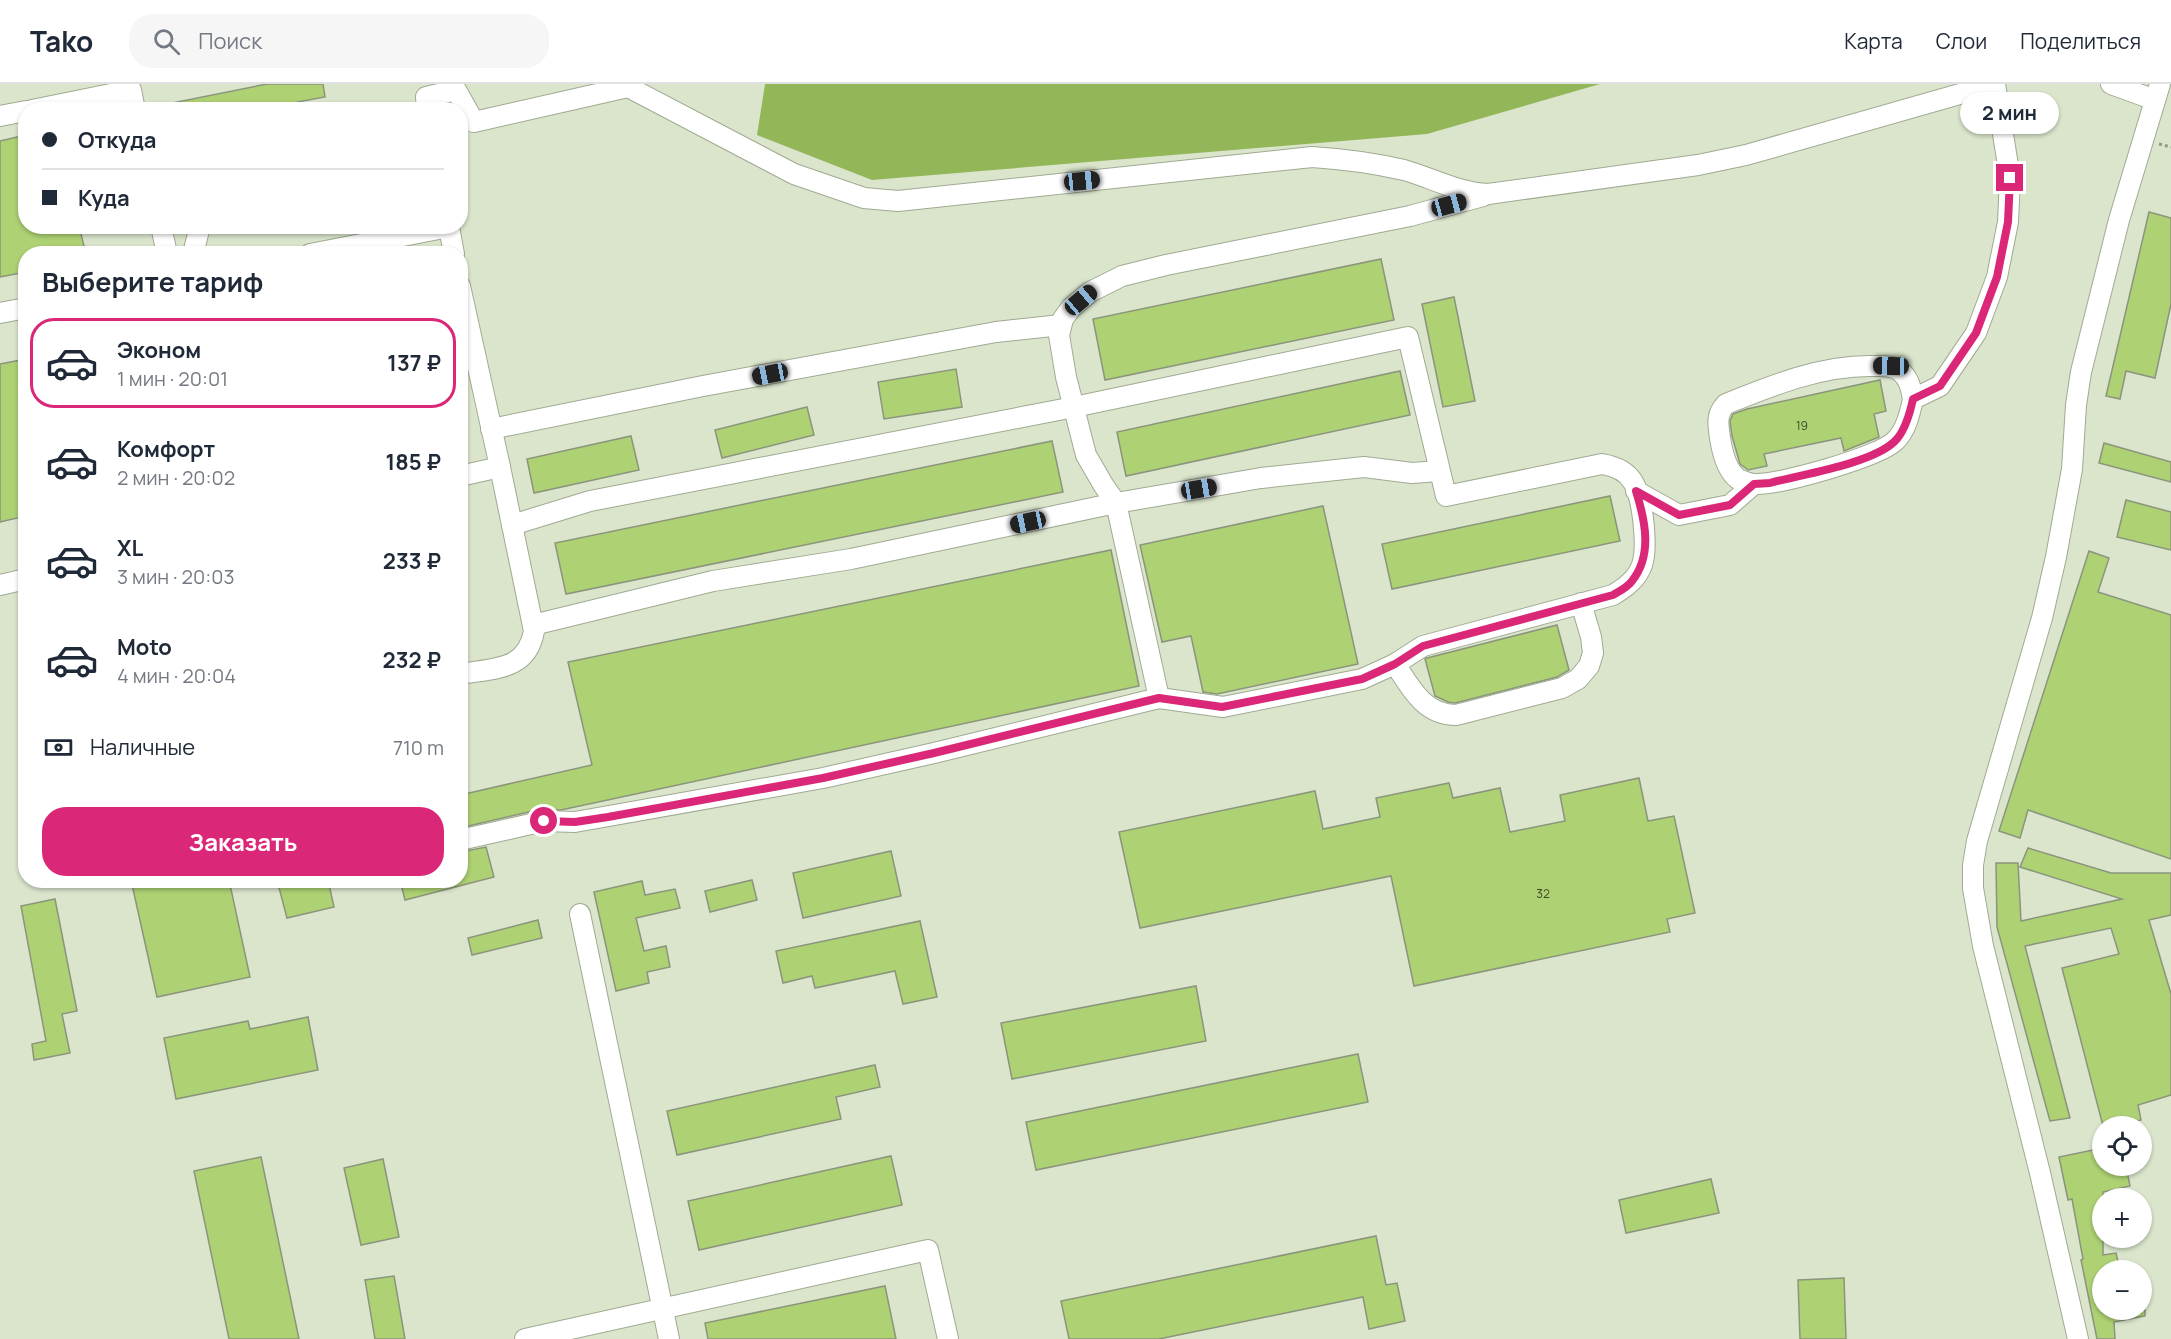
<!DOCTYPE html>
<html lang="ru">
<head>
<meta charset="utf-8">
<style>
	:root { --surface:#fff; --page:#f6f6f7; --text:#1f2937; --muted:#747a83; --line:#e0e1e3; --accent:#db2777 }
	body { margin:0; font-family:Manrope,sans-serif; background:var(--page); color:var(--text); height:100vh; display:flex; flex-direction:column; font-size:22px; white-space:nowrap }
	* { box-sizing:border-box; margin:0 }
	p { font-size:20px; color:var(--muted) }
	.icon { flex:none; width:33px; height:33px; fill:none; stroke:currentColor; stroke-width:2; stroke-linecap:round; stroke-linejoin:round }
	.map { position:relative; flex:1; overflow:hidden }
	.drawer { position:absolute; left:18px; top:162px; width:450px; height:642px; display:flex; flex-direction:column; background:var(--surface); border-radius:24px; box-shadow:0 2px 4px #0004 }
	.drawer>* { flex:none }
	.top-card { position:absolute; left:18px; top:18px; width:450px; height:132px; border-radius:24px; box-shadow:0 2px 4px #0004; display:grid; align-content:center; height:132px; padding:0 24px; background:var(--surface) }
	.fabs { position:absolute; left:2092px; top:1032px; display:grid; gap:12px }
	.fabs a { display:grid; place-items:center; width:60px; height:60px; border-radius:50%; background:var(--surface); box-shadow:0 2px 4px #0004; font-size:30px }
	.end { position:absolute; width:27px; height:27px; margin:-14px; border:8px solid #db2777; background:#fff; box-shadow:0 0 0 3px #fff }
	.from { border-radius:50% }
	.bubble { position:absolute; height:42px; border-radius:21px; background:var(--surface); box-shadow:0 2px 4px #0004; font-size:20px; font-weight:700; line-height:42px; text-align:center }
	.car { position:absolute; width:18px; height:36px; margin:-18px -9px; border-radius:8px; box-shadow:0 0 4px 2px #0007; background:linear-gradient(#222 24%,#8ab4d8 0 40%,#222 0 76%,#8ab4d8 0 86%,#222 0) }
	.top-card b { display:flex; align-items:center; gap:21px; height:57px; font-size:22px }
	.top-card b+b { border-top:2px solid var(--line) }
	.top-card i { width:15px; height:15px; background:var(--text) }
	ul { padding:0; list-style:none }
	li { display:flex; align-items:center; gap:18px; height:90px; margin:0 12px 9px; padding:0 12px; border:3px solid transparent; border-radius:24px }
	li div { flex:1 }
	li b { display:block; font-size:22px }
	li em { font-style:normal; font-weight:700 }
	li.selected { border-color:var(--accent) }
	li>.icon { width:54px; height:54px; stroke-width:1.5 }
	h2 { padding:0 24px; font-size:27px; line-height:72px }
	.pay { display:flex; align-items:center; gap:15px; height:66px; padding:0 24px; font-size:22px }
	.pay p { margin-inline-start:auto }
	.action { display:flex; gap:12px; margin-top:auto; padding:12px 24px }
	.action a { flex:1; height:69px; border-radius:24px; background:var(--accent); color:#fff; font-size:24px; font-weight:700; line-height:69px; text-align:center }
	header { display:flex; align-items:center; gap:36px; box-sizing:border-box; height:84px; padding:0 30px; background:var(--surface); border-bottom:2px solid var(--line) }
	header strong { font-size:28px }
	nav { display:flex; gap:33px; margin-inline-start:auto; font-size:21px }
	.search { width:420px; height:54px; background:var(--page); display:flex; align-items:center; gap:15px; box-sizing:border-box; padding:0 21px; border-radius:24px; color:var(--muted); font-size:22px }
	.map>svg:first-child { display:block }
</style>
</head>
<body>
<header>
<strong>Tako</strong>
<div class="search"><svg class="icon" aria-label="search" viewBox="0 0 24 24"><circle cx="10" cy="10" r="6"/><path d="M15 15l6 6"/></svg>Поиск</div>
<nav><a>Карта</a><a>Слои</a><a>Поделиться</a></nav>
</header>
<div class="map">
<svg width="2171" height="1255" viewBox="0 0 2171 1255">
	<rect width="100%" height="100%" fill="#dae5cc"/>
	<!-- forest -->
	<polygon fill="#93b659" points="765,0 1600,0 1427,50 872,96 757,51"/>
	<!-- building -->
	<g fill="#add173" stroke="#8b957d" stroke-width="1.5">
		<polygon points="267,0 323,0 325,13 297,18 298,26 173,26 172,19"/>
		<polygon points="26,51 26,142 79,142 86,170 26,170 26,188 0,193 0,57"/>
		<polygon points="2149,128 2171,134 2171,220 2155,294 2126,287 2120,315 2106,312"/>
		<polygon points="1381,175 1394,236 1105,296 1093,235"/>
		<polygon points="1454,213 1475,317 1443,323 1422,220"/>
		<polygon points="26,275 26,432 0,438 0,280"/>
		<polygon points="956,285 962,323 884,335 878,298"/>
		<polygon points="1400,287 1410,331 1126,392 1117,348"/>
		<polygon points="1880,296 1886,327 1874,330 1879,353 1844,367 1841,354 1764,370 1767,382 1748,386 1740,380 1732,352 1730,337 1733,330 1747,325"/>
		<polygon points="807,323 814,351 722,374 715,346"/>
		<polygon points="631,352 639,386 534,409 527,375"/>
		<polygon points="1052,357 1063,408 566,510 555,459"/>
		<polygon points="2104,359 2171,378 2171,398 2099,379"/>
		<polygon points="1610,412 1620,457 1392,505 1382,460"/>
		<polygon points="2126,416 2171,428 2171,466 2117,453"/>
		<polygon points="1323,422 1358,580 1217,610 1203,608 1191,552 1162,558 1140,461"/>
		<polygon points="1111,466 1139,602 561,726 541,725 460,744 460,711 592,681 568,578"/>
		<polygon points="2089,467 2109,474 2098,508 2171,531 2171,775 2028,726 2020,754 1999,747"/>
		<polygon points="1557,541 1569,586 1557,593 1455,619 1448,618 1435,612 1425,575 1427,574"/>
		<polygon points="1639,694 1648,737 1674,732 1695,829 1667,835 1670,848 1414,902 1391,792 1140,844 1119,748 1315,707 1323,745 1380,733 1376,714 1449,699 1453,714 1500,704 1510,748 1565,737 1560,711"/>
		<polygon points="486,763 494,793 405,816 400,796 460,796 460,768"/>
		<polygon points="2028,764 2111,789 2171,789 2171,831 2149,836 2171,910 2171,1011 2138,1021 2141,1036 2117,1042 2103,1042 2062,884 2119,870 2111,844 2025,862 2070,1034 2050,1037 1997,843 1996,779 2018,779 2021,837 2122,815 2020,783"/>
		<polygon points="891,767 901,812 803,834 793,789"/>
		<polygon points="131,796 229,796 250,893 157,913"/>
		<polygon points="277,796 328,796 334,823 287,834"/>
		<polygon points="752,796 757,816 710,828 705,807"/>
		<polygon points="642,797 645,811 675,805 680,824 636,834 644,867 666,862 670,883 647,888 649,899 616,907 594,808"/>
		<polygon points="55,815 77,927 62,930 70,969 34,976 32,960 46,957 21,822"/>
		<polygon points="538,836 542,854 472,871 468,854"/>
		<polygon points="920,837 937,913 903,920 895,887 815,904 812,892 783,899 776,867"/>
		<polygon points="1196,902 1206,957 1012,995 1001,939"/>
		<polygon points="308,933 318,986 176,1015 164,954 248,937 250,945"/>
		<polygon points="1358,970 1368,1018 1036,1086 1026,1038"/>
		<polygon points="875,981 880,1003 836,1013 841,1035 677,1071 667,1027"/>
		<polygon points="2103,1064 2103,1082 2126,1082 2130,1102 2103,1108 2103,1171 2116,1169 2120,1186 2103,1186 2103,1226 2145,1226 2145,1232 2114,1238 2115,1255 2097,1255 2081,1176 2083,1175 2072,1115 2068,1116 2059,1073"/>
		<polygon points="891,1072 902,1121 699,1166 688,1117"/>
		<polygon points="261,1073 299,1255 229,1255 194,1087"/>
		<polygon points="383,1075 399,1153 361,1161 344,1084"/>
		<polygon points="1711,1095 1719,1129 1626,1149 1619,1116"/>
		<polygon points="1376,1152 1386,1201 1397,1199 1405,1237 1369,1245 1363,1213 1159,1255 1069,1255 1061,1217"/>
		<polygon points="394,1192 405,1255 375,1255 365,1196"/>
		<polygon points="1844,1194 1846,1255 1800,1255 1798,1196"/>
		<polygon points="885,1202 896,1255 708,1255 705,1239"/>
	</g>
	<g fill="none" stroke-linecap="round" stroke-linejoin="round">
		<defs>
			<g id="minor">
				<polyline points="2111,0 2155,16"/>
				<polyline points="32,26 131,6 135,26"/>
				<path d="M 427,26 L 426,13 L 456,6 L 474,38 L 628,3 L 794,90 L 864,114 L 898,117 L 1312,73 C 1344,75 1373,79 1404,86 C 1432,94 1459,109 1488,110 L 1698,81 L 1746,71 L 1995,0"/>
				<polyline points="0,32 26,27"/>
				<polyline points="161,142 167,170"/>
				<polyline points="193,170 200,142"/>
				<polyline points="310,170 449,143 454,170"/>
				<polyline points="460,202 500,383"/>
				<polyline points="0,229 26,224"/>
				<path d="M 1913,315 C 1911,304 1909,294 1900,287 C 1892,281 1882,282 1873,282 C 1822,281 1773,301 1726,320 C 1716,330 1718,340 1720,354 C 1722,367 1726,386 1738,395 C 1742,397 1751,400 1755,400 C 1779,401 1879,373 1895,357 C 1906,347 1910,329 1913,315 L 1940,302 L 1976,249 L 1997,193 L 2008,138 L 2010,94 L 1995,0"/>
				<polyline points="491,345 703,302 996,248 1061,241"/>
				<polyline points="1439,387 1412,389 1364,383 1261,394 1116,419 1104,402 1086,371 1066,293 1059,251 1063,235 1071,224 1090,208 1122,192 1166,181 1410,132 1483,112"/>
				<path d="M 460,392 L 500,383 L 534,547 C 527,587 494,584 460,590"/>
				<polyline points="1636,407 1679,431 1730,421 1754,400"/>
				<path d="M 512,441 L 590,417 L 1074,323 L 1408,253 L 1446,412 L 1602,380 C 1614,382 1626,386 1633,398 C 1643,414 1648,463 1642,481 C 1637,495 1626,503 1613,511 L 1423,562 L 1395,580 L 1362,595 L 1223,623 L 1159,614"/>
				<polyline points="0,501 26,495"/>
				<path d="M 1395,580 C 1411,604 1424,631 1456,631 L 1562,604 L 1578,595 L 1589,582 L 1593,569 L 1591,553 L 1581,519"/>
				<polyline points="460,756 544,737 575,738 823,694 934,669 1159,614 1116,419 851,475 713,497 533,541"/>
				<polyline points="580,830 669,1255"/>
				<polyline points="525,1255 928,1166 948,1255"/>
				<polyline points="2078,1255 2040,1089 1983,862 1973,804 1973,781 1977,757 2042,534 2056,473 2072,385 2076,321 2081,288 2119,136 2160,0"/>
			</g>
		</defs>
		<!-- minor casing -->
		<use href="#minor" stroke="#a0aa92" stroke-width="22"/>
		<!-- path -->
		<polyline stroke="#929a87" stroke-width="3" stroke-dasharray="3 3" stroke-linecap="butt" points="2159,60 2171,63"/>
		<!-- minor -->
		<use href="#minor" stroke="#fff" stroke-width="20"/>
	</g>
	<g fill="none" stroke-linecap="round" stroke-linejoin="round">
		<!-- route -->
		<path stroke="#db2777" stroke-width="8" d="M 544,737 L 575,738 L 608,733 L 823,694 L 934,669 L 1159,614 L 1222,623 L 1362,595 L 1395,580 L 1423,562 L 1613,511 C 1620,507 1628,503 1632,497 C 1653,471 1645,436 1636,407 L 1679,431 L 1730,421 L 1754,400 L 1770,399 C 1803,390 1870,380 1894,358 C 1905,348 1910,329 1913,315 L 1940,302 L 1976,249 L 1997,193 L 2008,138 L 2010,94"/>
	</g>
	<g text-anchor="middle" stroke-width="6" stroke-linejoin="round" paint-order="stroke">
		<!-- number labels -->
		<g font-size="12" fill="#3c482a">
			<text x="1802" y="346">19</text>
			<text x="1543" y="814">32</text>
		</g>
	</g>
</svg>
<div class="fabs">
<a><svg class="icon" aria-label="locate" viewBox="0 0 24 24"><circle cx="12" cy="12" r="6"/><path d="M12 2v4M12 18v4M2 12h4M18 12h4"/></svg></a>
<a>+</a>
<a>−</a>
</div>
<i class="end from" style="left:544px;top:737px"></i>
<i class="end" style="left:2010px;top:94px"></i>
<div class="bubble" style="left:1960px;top:8px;width:99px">2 мин</div>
<i class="car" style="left:1082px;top:97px;rotate:84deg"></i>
<i class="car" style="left:1449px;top:121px;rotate:75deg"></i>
<i class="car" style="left:1081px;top:216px;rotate:50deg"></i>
<i class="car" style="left:1891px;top:282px;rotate:271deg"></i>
<i class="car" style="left:770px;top:290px;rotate:259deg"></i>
<i class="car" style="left:1199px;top:405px;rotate:81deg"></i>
<i class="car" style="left:1028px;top:438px;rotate:258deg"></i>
<div class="top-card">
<b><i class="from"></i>Откуда</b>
<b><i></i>Куда</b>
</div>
<section class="drawer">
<h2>Выберите тариф</h2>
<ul>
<li class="selected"><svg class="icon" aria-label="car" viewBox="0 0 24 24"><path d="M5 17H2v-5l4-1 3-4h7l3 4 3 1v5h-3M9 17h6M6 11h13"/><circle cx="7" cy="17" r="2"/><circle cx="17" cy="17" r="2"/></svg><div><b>Эконом</b><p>1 мин · 20:01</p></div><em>137 ₽</em></li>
<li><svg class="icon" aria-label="car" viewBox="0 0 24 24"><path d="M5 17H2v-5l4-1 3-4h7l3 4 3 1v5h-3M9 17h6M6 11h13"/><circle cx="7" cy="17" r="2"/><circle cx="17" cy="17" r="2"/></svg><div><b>Комфорт</b><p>2 мин · 20:02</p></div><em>185 ₽</em></li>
<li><svg class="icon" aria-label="car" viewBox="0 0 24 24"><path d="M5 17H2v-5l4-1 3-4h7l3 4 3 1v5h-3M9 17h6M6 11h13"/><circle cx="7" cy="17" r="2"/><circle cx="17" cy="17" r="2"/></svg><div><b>XL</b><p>3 мин · 20:03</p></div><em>233 ₽</em></li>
<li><svg class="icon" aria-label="car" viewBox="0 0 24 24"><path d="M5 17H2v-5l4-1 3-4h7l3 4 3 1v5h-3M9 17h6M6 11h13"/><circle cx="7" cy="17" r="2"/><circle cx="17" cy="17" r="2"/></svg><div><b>Moto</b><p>4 мин · 20:04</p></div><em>232 ₽</em></li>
</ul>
<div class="pay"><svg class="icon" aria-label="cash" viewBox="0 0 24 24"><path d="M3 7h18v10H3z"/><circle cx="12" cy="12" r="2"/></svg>Наличные<p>710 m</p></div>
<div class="action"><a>Заказать</a></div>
</section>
</div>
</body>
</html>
